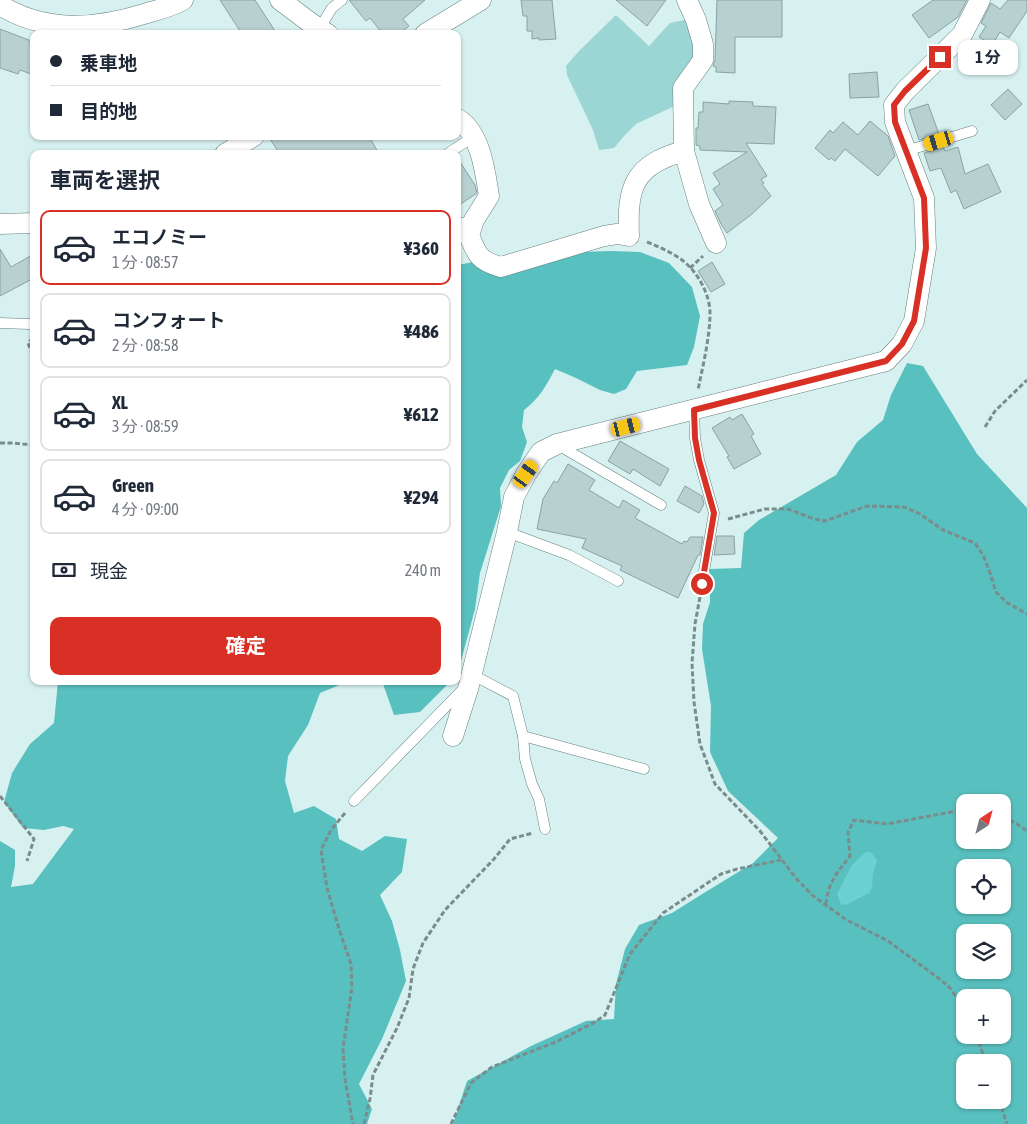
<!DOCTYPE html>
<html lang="ja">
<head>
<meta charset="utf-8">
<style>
	:root { --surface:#fff; --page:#f6f6f7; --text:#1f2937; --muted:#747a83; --line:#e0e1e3; --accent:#d93025 }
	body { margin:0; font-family:"Asap Condensed","Noto Sans JP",sans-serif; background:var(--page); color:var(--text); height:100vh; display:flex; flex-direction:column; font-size:19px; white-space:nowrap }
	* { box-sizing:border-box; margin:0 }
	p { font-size:16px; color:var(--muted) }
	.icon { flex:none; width:28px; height:28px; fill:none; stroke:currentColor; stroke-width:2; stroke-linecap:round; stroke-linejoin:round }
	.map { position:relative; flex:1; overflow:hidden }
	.details { position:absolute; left:30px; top:150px; width:431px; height:535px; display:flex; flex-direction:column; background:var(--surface); border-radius:10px; box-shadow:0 1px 4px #0004 }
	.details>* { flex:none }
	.guide { position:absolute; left:30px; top:30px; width:431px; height:110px; border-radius:10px; box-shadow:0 1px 4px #0004; display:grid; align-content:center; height:110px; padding:0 20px; background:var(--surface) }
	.needle { width:32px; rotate:36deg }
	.controls { position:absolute; left:956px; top:794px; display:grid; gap:10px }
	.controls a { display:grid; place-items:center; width:55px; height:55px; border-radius:10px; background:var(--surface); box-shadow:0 1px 4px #0004; font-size:25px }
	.end { position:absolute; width:22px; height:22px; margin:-11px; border:6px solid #d93025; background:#fff; box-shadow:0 0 0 2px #fff }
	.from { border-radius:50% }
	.bubble { position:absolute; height:35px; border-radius:10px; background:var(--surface); box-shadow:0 1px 4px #0004; font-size:16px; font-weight:700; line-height:35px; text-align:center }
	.car { position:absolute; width:15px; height:30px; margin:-15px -8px; border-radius:6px; box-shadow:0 0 4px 1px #0007; background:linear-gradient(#f5c518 24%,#345 0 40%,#f5c518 0 76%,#345 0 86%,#f5c518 0) }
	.guide b { display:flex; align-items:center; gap:18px; height:48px; font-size:19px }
	.guide b+b { border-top:1px solid var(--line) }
	.guide i { width:12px; height:12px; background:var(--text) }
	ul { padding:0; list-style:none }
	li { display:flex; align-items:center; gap:15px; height:75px; margin:0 10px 8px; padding:0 10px; border:2px solid var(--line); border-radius:10px }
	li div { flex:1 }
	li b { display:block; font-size:19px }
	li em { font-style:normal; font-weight:700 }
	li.current { border-color:var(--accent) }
	li>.icon { width:45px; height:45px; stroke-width:1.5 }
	h2 { padding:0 20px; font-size:22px; line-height:60px }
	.pay { display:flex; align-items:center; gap:12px; height:55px; padding:0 20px; font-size:19px }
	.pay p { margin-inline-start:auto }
	.cta { display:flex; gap:10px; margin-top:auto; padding:10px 20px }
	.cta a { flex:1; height:58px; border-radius:10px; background:var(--accent); color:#fff; font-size:20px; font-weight:700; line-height:58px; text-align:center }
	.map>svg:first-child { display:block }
</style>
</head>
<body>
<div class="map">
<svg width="1027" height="1124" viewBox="0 0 1027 1124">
	<rect width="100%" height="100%" fill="#d7f1f1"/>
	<!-- green -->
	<polygon fill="#9bd5d4" points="616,15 649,46 670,23 689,19 699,46 677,105 636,124 624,136 614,148 599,150 593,130 567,75 566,66 579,51"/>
	<!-- forest -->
	<g fill="#58c0bf" fill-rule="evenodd">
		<path d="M 611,251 L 640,252 L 669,263 L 692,287 L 700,316 L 694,347 L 687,365 L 637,371 L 626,389 L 614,394 L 600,390 L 576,378 L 555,369 C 546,386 539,399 524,410 L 522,427 L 527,442 L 520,461 L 509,470 L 500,488 L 501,506 L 480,573 L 475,609 L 458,672 L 458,265 L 473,262 L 579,252 Z"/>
		<path d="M 907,363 L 923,366 L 977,454 L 1027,508 L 1027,1124 L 453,1124 L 467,1081 L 531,1046 L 586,1021 L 614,1019 L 616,984 L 625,949 L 639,925 L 672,913 L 699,896 L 753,863 L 778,838 L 728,791 L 710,752 L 711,706 L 702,649 L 703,624 L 710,602 L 710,569 L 741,568 L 744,533 L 759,520 L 836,475 L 857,442 L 883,420 L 891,395 ZM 965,802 L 1002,802 L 1002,840 L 965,840 ZM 965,868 L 1002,868 L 1002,905 L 965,905 ZM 965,932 L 1002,932 L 1002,970 L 965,970 ZM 965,998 L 1002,998 L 1002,1035 L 965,1035 ZM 965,1062 L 1002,1062 L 1002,1100 L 965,1100 Z"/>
		<polygon points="58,681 349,681 320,693 308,725 288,756 285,781 294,813 314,806 336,819 339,839 362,851 385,836 407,839 402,872 380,895 392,921 400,950 406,981 382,1039 359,1084 372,1109 367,1124 0,1124 0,841 15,850 15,866 11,887 33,884 74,829 63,826 44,830 23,828 4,802 12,773 30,744 54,723"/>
		<polygon points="382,681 451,681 420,712 394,715"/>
	</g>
	<!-- water -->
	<polygon fill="#6bd2d1" points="866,852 871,852 877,861 873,874 872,887 869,893 846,905 841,904 837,894 852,865"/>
	<!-- building -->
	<g fill="#b7d1d0" stroke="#8aa3a2">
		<polygon points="220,0 255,0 277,34 242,34"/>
		<polygon points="349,0 425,0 403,19 409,26 399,34 383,34 370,18 366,21"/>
		<polygon points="521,0 552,0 556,39 539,40 539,38 532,39 532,31 527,31 527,16 523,16"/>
		<polygon points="616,0 666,0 647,26"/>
		<polygon points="717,0 782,0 782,37 735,37 735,73 716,72 716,67 713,66 715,60"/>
		<polygon points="933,0 967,0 958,17 929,38 912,15"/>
		<polygon points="1008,0 1027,0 1027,11 1009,38 1000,32 992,45 979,37 986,26 981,23 991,3 1000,9"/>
		<polygon points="0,29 34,42 34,75 20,70 18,74 0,68"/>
		<polygon points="877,72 879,97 850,98 849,74"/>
		<polygon points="1008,89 1022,104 1005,120 991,105"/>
		<polygon points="729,101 753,102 753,106 776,107 774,144 746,143 767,176 761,179 764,183 762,184 771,196 752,214 727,233 721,224 715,211 723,205 713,189 720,184 713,173 747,152 700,150 700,146 696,145 696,128 698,128 699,112 703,112 703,102 729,104"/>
		<polygon points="928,104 939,134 919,140 909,110"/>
		<polygon points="870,121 888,136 895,156 878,176 845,149 835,161 831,158 829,160 815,148 830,130 833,133 843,122 858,135"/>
		<polygon points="268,136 369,136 379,154 280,154"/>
		<polygon points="943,147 945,151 958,147 965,174 988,164 1001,192 964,209 956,190 951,193 941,168 930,171 924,153"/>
		<polygon points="458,159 475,185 477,193 458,206"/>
		<polygon points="0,249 11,267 34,254 34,278 0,296"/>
		<polygon points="712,262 725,284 711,292 698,271"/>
		<polygon points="742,414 754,434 751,436 761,454 734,469 727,457 729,456 712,428 730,417 732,420"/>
		<polygon points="620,441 669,469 660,486 633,469 630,474 608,461"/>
		<polygon points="568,464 595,480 589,490 619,508 623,500 640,510 635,518 682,544 684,541 687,542 690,537 703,537 700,555 698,555 678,598 620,570 622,566 582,548 586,539 537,529 543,499 554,481 557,483"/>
		<polygon points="685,486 702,496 704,504 699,513 677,501"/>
		<polygon points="717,536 734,536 735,554 714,555"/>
	</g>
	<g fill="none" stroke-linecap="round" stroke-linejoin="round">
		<defs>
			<g id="service">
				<polyline points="319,29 332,8 342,0"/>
				<polyline points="906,151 972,131"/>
				<polyline points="447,154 473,137"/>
				<polyline points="458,224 474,220"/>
				<polyline points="0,323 29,324"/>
				<polyline points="694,410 695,438 699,460 714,513 702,583"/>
				<polyline points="558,445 661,505"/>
				<polyline points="507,532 569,555 618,581"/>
				<polyline points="471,674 513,696 523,736 525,759 532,784 539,799 545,829"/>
				<polyline points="523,736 644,769"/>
				<polyline points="354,801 465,687"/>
			</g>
			<g id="minor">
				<path d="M 280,0 C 296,11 311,25 328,34"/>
				<polyline points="687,0 696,20 703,44 703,60 683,88 684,151 699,204 716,243"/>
				<path d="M 0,5 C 45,33 95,29 144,14 C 157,10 171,7 183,0"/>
				<polyline points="425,34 481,0"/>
				<path d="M 458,119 C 481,134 485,171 489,196 L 474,220 L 469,235 C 477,255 479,261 501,267 L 604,236 L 617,234 L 629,236 C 627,187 633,165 684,151"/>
				<polyline points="225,154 254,136"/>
				<polyline points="0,224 34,223"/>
				<polyline points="453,736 468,689 507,532 514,497 526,474 541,452 557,444 886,361 902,344 914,321 926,248 924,198 895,122 894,105 905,91 962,35 980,0"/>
			</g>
		</defs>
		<!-- service casing -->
		<use href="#service" stroke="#667e7e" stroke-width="11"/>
		<!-- minor casing -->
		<use href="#minor" stroke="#667e7e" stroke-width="21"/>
		<!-- path -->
		<g stroke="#7b8c8c" stroke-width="3" stroke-dasharray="5 2.5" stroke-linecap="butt">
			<path d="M 647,242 C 659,247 671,252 682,260 C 697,271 710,294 710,313 C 710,337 703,365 698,390"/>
			<polyline points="690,268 703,256"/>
			<polyline points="33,338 28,343 34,358"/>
			<polyline points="985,427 995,411 1027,380"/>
			<polyline points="0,443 13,443 34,445"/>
			<polyline points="728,519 765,509 788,509 814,519 825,521 867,506 904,507 920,514 943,530 975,543 983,555 989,570 996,592 1006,602 1027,614"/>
			<polyline points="700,597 695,624 692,663 694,702 700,744 715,784 760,831 795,877 812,895 845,919 888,941 941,980 951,989 965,1012"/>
			<polyline points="0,796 34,839 27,861"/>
			<polyline points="345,813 331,830 321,850 327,888 339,929 351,964 352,987 343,1049 345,1079 353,1124"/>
			<polyline points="1002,819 1014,822 1027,831"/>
			<path d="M 826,904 C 828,882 837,873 850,856 L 848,832 L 854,820 L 887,824 L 951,812 L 965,812"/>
			<polyline points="976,1035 986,1062"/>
			<polyline points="999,1100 1007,1124"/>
			<polyline points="364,1124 370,1099 373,1075 397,1028 409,998 413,969 423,943 445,910 494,859 510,839 533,833"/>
			<polyline points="451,1124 471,1083 492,1067 558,1041 595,1022 605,1015 630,954 663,913 721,874 737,869 781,860"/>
		</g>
		<!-- service -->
		<use href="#service" stroke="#fff" stroke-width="10"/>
		<!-- minor -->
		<use href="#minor" stroke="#fff" stroke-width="20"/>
	</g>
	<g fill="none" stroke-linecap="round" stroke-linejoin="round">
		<!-- route -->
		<polyline stroke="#d93025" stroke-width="6" points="702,584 714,513 699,460 695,438 694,410 886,361 902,344 914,321 926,248 924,198 895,122 894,105 905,91 940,57"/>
	</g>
</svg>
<div class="controls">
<a><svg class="needle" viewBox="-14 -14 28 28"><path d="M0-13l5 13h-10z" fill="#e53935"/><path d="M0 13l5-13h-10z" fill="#747a83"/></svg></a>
<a><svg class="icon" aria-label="locate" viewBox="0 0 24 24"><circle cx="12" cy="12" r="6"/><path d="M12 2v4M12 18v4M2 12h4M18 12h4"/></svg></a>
<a><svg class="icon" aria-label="layers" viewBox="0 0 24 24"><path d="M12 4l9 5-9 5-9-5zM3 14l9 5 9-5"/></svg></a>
<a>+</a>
<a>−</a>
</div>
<i class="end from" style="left:702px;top:584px"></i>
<i class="end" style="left:940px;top:57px"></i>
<div class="bubble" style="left:958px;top:40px;width:60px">1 分</div>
<i class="car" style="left:939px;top:141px;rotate:253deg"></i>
<i class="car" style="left:626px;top:427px;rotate:76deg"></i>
<i class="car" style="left:526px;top:474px;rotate:36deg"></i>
<div class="guide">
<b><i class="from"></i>乗車地</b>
<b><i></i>目的地</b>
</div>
<section class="details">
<h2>車両を選択</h2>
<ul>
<li class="current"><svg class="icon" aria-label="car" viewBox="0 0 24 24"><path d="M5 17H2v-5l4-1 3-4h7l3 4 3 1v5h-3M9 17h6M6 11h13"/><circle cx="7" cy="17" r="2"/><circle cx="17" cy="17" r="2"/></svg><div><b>エコノミー</b><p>1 分 · 08:57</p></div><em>¥360</em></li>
<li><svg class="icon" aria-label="car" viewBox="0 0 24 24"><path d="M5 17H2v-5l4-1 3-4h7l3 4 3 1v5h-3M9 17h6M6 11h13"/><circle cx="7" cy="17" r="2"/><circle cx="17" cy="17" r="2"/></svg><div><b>コンフォート</b><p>2 分 · 08:58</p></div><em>¥486</em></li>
<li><svg class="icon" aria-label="car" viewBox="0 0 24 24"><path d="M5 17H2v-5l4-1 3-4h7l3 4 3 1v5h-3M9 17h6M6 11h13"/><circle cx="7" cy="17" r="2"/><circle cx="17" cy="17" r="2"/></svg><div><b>XL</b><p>3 分 · 08:59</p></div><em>¥612</em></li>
<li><svg class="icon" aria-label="car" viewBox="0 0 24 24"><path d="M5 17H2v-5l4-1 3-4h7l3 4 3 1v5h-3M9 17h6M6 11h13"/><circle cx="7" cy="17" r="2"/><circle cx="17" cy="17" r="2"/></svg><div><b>Green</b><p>4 分 · 09:00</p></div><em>¥294</em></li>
</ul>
<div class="pay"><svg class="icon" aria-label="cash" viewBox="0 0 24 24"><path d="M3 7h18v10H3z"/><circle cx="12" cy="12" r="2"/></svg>現金<p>240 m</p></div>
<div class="cta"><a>確定</a></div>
</section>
</div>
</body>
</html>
